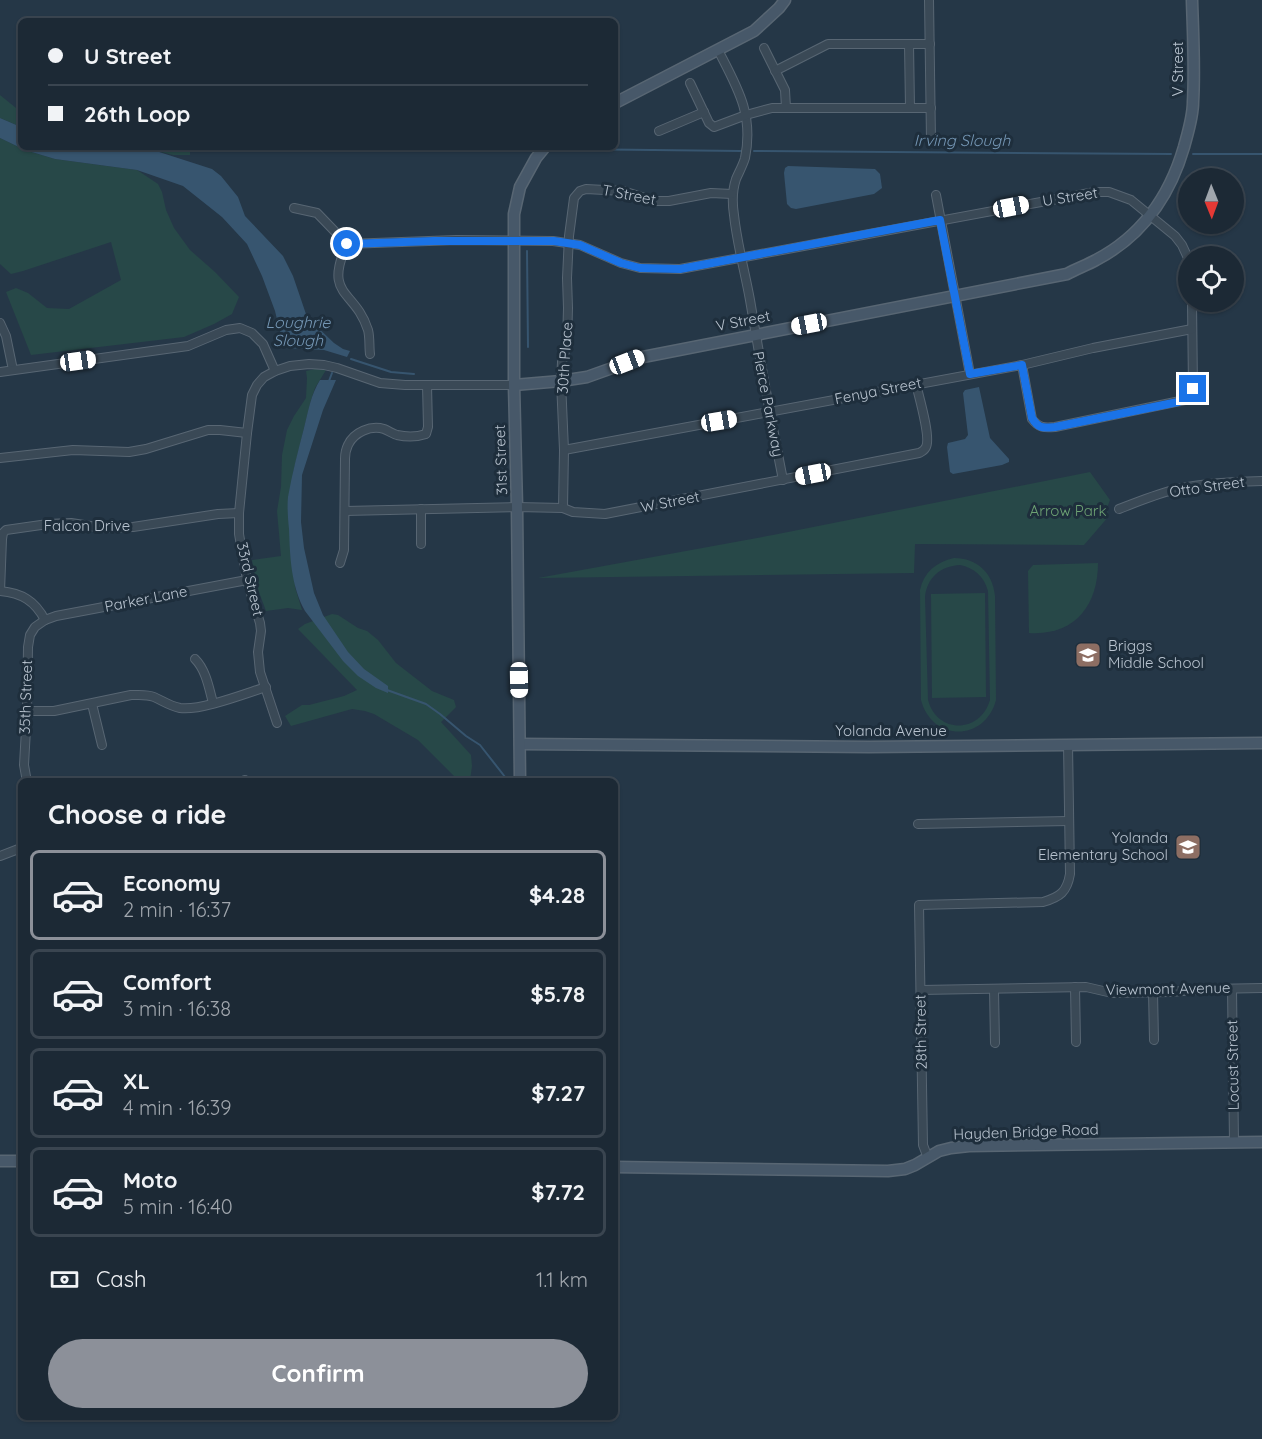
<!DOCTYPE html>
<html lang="en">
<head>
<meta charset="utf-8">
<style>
	:root { --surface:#1c2935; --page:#25313d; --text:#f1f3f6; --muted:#a0a6ad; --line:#3a4550; --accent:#8c9099 }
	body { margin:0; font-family:Quicksand,sans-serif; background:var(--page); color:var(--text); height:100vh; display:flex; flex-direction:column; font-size:22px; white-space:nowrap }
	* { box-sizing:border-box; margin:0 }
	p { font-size:20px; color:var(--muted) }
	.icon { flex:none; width:33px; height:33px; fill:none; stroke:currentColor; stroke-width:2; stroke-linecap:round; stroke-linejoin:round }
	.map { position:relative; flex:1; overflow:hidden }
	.drawer { position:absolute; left:18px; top:778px; width:600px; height:642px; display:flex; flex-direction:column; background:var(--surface); border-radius:9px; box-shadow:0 2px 4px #0004,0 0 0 2px var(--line) }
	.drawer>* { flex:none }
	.hud { position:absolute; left:18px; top:18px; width:600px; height:132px; border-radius:9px; box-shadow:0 2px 4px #0004,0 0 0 2px var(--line); display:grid; align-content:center; height:132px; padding:0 30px; background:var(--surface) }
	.needle { width:39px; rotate:179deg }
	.buttons { position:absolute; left:1178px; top:168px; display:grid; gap:12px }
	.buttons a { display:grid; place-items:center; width:66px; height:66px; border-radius:50%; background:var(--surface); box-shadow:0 2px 4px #0004,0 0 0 2px var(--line); font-size:30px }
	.end { position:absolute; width:27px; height:27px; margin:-14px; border:8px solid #1a73e8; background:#fff; box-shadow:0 0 0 3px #fff }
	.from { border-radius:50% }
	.car { position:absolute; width:18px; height:36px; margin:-18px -9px; border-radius:8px; box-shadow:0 0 4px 2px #0007; background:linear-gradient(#fff 24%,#345 0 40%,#fff 0 76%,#345 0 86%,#fff 0) }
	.hud b { display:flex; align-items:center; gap:21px; height:57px; font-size:22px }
	.hud b+b { border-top:2px solid var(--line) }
	.hud i { width:15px; height:15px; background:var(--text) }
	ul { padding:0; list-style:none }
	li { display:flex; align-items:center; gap:18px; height:90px; margin:0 12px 9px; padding:0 18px; border:3px solid var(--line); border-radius:9px }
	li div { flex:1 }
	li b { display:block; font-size:22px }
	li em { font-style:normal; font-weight:700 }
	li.selected { border-color:var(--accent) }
	li>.icon { width:54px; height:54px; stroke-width:1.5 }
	h2 { padding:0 30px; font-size:27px; line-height:72px }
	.pay { display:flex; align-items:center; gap:15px; height:66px; padding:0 30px; font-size:22px }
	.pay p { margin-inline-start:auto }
	.action { display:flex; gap:12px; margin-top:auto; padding:12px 30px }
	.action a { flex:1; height:69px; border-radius:36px; background:var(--accent); color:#fff; font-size:24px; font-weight:700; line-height:69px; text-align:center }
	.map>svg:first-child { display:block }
</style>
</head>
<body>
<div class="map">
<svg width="1262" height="1439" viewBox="0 0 1262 1439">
	<rect width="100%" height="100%" fill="#253747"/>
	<!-- green -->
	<g fill="#274848" fill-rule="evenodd">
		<polygon points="0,95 21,112 21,127 0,118"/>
		<polygon points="0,138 25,150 55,159 137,170 158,184 162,192 166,210 174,228 190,250 215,272 239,297 232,314 214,324 184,337 31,355 6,292 16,288 28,293 47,308 69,309 121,280 111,242 23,271 11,274 0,264"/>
		<polygon points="91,147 190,147 190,155 173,155 153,150"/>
		<polygon points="315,369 326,370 315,388 311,400 293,473 295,587 302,610 288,608 266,611 257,587 252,560 281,556 277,511 281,487 282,455 287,430 294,416 306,398 307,378 306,371"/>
		<polygon points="1090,472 1110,500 1107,508 1109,516 1084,545 915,544 914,573 538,578 773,535"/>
		<path d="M 954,558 C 977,558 993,573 995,596 L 996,700 C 985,742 932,742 921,700 L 920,590 C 924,572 936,562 954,558 ZM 960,565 C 974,568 984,576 988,591 L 990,700 C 980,734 937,734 928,700 L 925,597 C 927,578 940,566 960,565 Z"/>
		<path d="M 1098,563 C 1098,606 1074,636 1029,633 L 1028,571 L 1033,565 Z"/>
		<polygon points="985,593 986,697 932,698 931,594"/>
		<polygon points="332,614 338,615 358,628 367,631 378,640 396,663 432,691 454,700 456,707 441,722 471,755 472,766 470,781 459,781 418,740 374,714 365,711 352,709 291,726 285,716 302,705 309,705 344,696 357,690 298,629 305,624"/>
	</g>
	<!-- water -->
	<g fill="#37556f">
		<polygon points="0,118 21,127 21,147 91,147 153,150 212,169 221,176 238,197 245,216 283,256 293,276 307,317 334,343 343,349 350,351 347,357 324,350 284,348 275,311 262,276 247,244 222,217 183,186 137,170 55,159 25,150 0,138"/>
		<polygon points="788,166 875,169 880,174 882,188 874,194 796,209 791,208 787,204 784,173 785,168"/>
		<path d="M 320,380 L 336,380 L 323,410 L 302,475 L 301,522 L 304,548 L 314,593 L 323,615 L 348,652 L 364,669 L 388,686 L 388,693 L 376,688 L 358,676 L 343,661 L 305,611 C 291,586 290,557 289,529 C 288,519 287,507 288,497 C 292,474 298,451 304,428 C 308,412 311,394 320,380 Z"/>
		<polygon points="979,387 990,438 1009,459 1009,462 1002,465 953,474 950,472 947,447 948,443 965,439 968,435 963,393 965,390"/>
	</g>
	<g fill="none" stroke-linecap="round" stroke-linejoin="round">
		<!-- stream -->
		<g stroke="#37556f" stroke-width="2">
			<polyline points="565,149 741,151"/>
			<polyline points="754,151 1171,154"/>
			<polyline points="1193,154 1262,154"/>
			<polyline points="527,251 528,347"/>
			<polyline points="351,359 391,372 414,374"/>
			<polyline points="329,381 332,373"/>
			<polyline points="387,690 426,704 440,714 466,736 480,745 509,782"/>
		</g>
		<defs>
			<g id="street">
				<polyline points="929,0 931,140"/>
				<polyline points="909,44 910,108"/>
				<polyline points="764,48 785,90 786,108"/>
				<path d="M 718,50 C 737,87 754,114 745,158 C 743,165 739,172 736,179 C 732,191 732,202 734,215 C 737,244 745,272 750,300 C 760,360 771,420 783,480"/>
				<polyline points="775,71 828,44 930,44"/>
				<polyline points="690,83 709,123 714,127 746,115 772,108 931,108"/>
				<polyline points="659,131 704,112"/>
				<polyline points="936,195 970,374"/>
				<polyline points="294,208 317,213 347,244"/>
				<polyline points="347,244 456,240 553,241 580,245 621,263 640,268 680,269 1095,192 1109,192 1131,200 1175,236 1182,245 1188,258"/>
				<path d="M 347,244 C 323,297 355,289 368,330 C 370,337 369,347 370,354"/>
				<polyline points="0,323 6,336 13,370"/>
				<path d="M 1022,365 L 1032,419 C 1039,428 1044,428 1055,427 L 1185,400 L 1191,395 L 1193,389 L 1192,302"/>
				<polyline points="0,372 188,346 226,330 240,328 252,333 263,344 275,371"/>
				<polyline points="564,450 1022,365 1093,348 1192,329"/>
				<polyline points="0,458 73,450 129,452 146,449 208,430 220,430 247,433"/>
				<polyline points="563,508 564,450 561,381 562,362 567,344 568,308 567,278 569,236 574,198 580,191 586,189 623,191 654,201 669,201 711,193 732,194"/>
				<path d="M 1119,509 C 1137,502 1154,495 1173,490 C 1202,483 1232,482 1262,481"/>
				<path d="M 345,511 L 517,507 L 563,508 L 573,512 L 605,514 L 919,453 C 923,451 924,451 926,447 C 931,437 919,397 916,384"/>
				<polyline points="421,544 421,509"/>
				<path d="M 340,563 L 344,550 L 345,459 C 345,454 346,449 348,445 C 354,432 371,425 384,429 C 389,431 393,434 397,435 C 406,437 417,437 426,434 L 428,427 L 427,385"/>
				<polyline points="0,591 2,539 3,533 6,530 48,524 71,523 103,528 133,527 218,514 239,513"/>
				<path d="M 0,591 C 22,593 35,601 45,620"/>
				<path d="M 195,659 C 206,670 209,688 213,703"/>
				<polyline points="92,704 102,745"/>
				<path d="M 27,711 L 54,711 L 131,695 C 139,695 147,694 154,697 C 163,701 170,706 180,708 C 200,711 244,694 266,687"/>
				<polyline points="277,723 260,672 258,652 261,631 260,623 247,580 239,534 239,513 247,433 252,395 257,385 264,377 275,371 290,366 309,364 324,365 337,368 380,383 405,385 514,385"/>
				<polyline points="27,782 24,765 27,711 28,647 30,635 35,627 45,620 56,616 247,580"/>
				<polyline points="241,782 245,780"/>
				<polyline points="918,824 1069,821"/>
				<polyline points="0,856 21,848"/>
				<polyline points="1075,987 1076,1042"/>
				<polyline points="994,989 995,1043"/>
				<polyline points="1232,989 1234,1142"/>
				<polyline points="921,990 1086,987 1112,993 1170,992 1210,989 1262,988"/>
				<polyline points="1153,992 1154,1040"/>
				<path d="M 928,1158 L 923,1145 L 919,905 L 1043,902 C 1060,897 1067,892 1070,874 L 1068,744"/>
			</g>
			<g id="secondary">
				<polyline points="615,103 754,31 779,8 785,0"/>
				<path d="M 514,385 L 561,381 L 587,377 L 643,357 L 1067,274 C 1076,269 1087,265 1096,260 C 1142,236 1170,195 1184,147 C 1188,132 1193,117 1193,102 C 1195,68 1193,34 1192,0"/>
				<polyline points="520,744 869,747 1262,743"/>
				<polyline points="520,782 517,507 514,385 514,214 520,187 536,158 545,147"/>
				<polyline points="0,1161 21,1161"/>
				<polyline points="615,1167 888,1171 905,1169 915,1165 939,1151 951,1148 969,1146 1262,1142"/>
			</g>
		</defs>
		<!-- street casing -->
		<use href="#street" stroke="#586673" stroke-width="10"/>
		<!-- secondary casing -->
		<use href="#secondary" stroke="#586673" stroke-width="13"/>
		<!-- street -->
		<use href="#street" stroke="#3a4956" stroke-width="8"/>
		<!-- secondary -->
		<use href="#secondary" stroke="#475869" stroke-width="10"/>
	</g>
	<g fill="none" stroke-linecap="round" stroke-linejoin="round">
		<!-- route -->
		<path stroke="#1a73e8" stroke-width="8" d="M 347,244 L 434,241 L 554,241 L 580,245 L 621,263 L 640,268 L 680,269 L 940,220 L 970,374 L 1022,365 L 1032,418 C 1039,429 1042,428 1055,427 L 1178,402 L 1189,398 L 1193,389"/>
	</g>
	<!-- icons -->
	<defs>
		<symbol id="school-square" viewBox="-11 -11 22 22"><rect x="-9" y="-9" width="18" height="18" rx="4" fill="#8d6e63" stroke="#1e2e3c"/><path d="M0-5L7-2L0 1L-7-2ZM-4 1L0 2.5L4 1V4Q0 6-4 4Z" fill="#fff"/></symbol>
	</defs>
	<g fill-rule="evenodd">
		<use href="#school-square" x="1073" y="640" width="30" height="30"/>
		<use href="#school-square" x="1173" y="832" width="30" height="30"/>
	</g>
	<g text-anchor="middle" stroke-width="6" stroke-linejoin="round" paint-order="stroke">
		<!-- street labels -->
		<g font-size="15" fill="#b8c3cf" stroke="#1e2e3c">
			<text transform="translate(1178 69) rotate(-90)" y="5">V Street</text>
			<text transform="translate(629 195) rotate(11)" y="5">T Street</text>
			<text transform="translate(1070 197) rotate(-9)" y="5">U Street</text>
			<text transform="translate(743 321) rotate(-11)" y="5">V Street</text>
			<text transform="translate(565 358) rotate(-86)" y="5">30th Place</text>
			<text transform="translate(878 391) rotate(-11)" y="5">Fenya Street</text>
			<text transform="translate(768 404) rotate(79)" y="5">Pierce Parkway</text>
			<text transform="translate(501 460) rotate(-92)" y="5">31st Street</text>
			<text transform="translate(1207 487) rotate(-8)" y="5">Otto Street</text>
			<text transform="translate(670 502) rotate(-11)" y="5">W Street</text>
			<text x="87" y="531">Falcon Drive</text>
			<text transform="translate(250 579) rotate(77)" y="5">33rd Street</text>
			<text transform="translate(146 599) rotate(-11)" y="5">Parker Lane</text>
			<text transform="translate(26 697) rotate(-88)" y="5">35th Street</text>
			<text x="891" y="736">Yolanda Avenue</text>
			<text transform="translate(1168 989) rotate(-1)" y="5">Viewmont Avenue</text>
			<text transform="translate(921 1032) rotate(-91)" y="5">28th Street</text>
			<text transform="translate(1233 1065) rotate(-91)" y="5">Locust Street</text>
			<text transform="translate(1026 1132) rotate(-2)" y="5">Hayden Bridge Road</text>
		</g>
		<!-- park labels -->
		<g font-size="15" fill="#6da273" stroke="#1e2e3c">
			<text x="1068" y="516">Arrow Park</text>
		</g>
		<!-- poi labels -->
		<g font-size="15" fill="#b8c3cf" stroke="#1e2e3c" text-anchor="start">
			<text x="1108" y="651">Briggs<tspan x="1108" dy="17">Middle School</tspan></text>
			<text x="1168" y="843" text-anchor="end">Yolanda<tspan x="1168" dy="17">Elementary School</tspan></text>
		</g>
		<!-- water labels -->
		<g font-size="16" font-style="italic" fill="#7597b5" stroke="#1e2e3c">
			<text x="962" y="146">Irving Slough</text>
			<text x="298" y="328">Loughrie<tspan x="298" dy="18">Slough</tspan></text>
		</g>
	</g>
</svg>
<div class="buttons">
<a><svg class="needle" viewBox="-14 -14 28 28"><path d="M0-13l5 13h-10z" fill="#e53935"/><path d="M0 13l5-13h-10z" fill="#a0a6ad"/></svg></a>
<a><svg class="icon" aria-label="locate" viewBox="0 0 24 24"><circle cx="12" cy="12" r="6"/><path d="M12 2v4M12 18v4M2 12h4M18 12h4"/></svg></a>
</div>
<i class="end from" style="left:347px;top:244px"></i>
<i class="end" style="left:1193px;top:389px"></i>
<i class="car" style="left:1011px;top:207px;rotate:79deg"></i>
<i class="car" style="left:809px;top:324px;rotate:259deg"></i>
<i class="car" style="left:78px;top:361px;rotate:82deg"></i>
<i class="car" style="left:627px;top:362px;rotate:69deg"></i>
<i class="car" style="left:719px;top:421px;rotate:80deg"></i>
<i class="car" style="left:813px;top:474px;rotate:259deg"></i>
<i class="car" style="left:519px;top:680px;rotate:179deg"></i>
<div class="hud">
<b><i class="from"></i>U Street</b>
<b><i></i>26th Loop</b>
</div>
<section class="drawer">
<h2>Choose a ride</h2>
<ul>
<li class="selected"><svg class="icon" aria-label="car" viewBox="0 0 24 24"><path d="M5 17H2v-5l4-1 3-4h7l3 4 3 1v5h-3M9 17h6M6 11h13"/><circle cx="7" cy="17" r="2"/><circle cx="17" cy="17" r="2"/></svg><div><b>Economy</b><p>2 min · 16:37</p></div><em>$4.28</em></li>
<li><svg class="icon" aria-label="car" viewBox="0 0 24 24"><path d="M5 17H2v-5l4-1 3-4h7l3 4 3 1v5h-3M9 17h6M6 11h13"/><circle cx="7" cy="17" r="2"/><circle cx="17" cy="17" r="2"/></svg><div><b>Comfort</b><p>3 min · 16:38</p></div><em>$5.78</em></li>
<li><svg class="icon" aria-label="car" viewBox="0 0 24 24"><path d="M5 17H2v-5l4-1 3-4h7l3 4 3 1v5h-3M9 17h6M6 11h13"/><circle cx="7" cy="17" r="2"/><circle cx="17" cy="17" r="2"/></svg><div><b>XL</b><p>4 min · 16:39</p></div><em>$7.27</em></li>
<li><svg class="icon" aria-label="car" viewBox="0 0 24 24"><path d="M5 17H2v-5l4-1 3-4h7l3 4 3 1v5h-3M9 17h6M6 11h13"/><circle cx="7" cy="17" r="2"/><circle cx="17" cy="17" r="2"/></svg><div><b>Moto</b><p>5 min · 16:40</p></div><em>$7.72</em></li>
</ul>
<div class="pay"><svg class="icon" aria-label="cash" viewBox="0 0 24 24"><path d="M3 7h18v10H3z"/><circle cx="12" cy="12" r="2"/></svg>Cash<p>1.1 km</p></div>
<div class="action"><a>Confirm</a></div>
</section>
</div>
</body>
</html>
